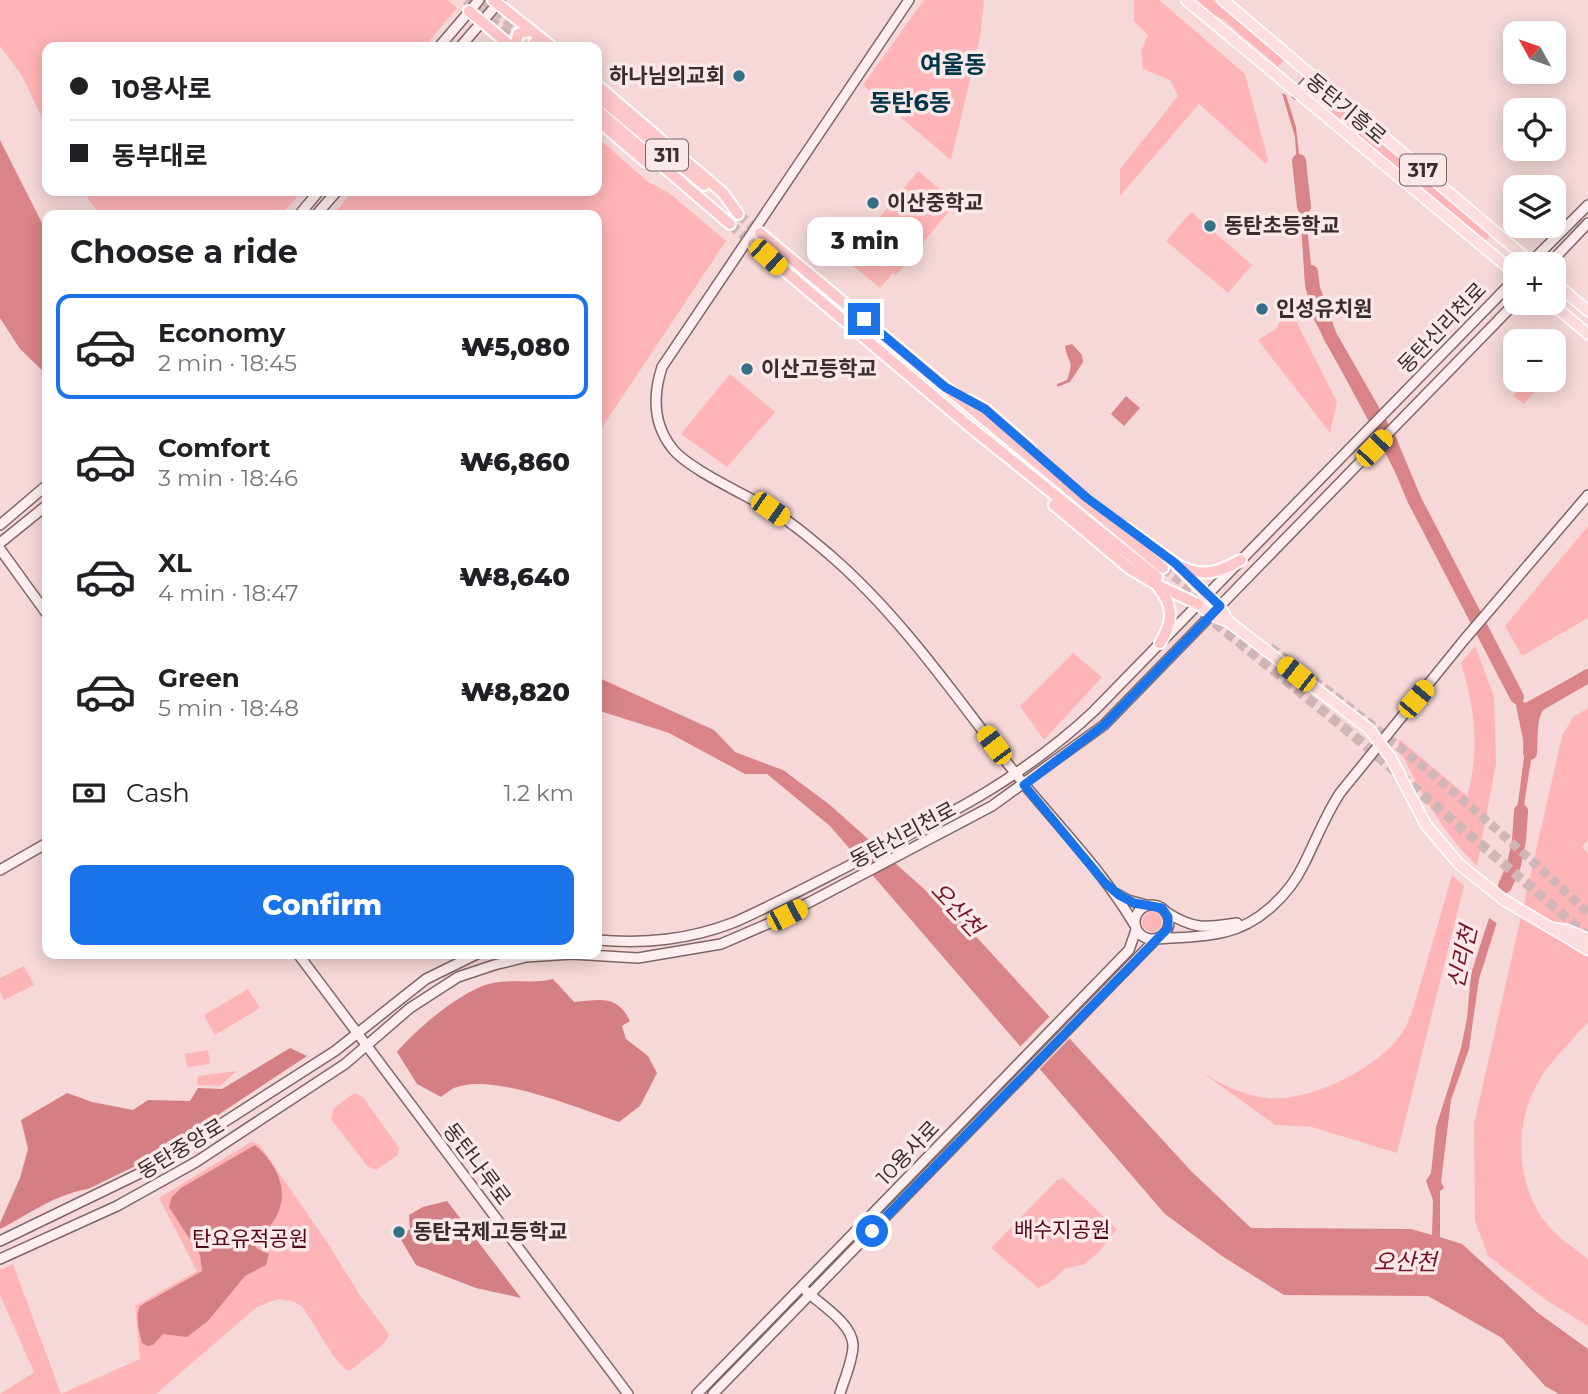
<!DOCTYPE html>
<html lang="en">
<head>
<meta charset="utf-8">
<style>
	:root { --surface:#fff; --page:#f6f6f6; --text:#202124; --muted:#757577; --line:#e0e0e0; --accent:#1a73e8 }
	body { margin:0; font-family:Montserrat,"Noto Sans KR",sans-serif; background:var(--page); color:var(--text); height:100vh; display:flex; flex-direction:column; font-size:26px; white-space:nowrap }
	* { box-sizing:border-box; margin:0 }
	p { font-size:23px; color:var(--muted) }
	.icon { flex:none; width:38px; height:38px; fill:none; stroke:currentColor; stroke-width:2; stroke-linecap:round; stroke-linejoin:round }
	.map { position:relative; flex:1; overflow:hidden }
	.sheet { position:absolute; left:42px; top:210px; width:560px; height:749px; display:flex; flex-direction:column; background:var(--surface); border-radius:14px; box-shadow:0 4px 18px #0003 }
	.sheet>* { flex:none }
	.top-card { position:absolute; left:42px; top:42px; width:560px; height:154px; border-radius:14px; box-shadow:0 4px 18px #0003; display:grid; align-content:center; height:154px; padding:0 28px; background:var(--surface) }
	.needle { width:46px; rotate:310deg }
	.buttons { position:absolute; left:1503px; top:21px; display:grid; gap:14px }
	.buttons a { display:grid; place-items:center; width:63px; height:63px; border-radius:14px; background:var(--surface); box-shadow:0 4px 18px #0003; font-size:35px }
	.end { position:absolute; width:32px; height:32px; margin:-16px; border:9px solid #1a73e8; background:#fff; box-shadow:0 0 0 4px #fff }
	.from { border-radius:50% }
	.bubble { position:absolute; height:49px; border-radius:14px; background:var(--surface); box-shadow:0 4px 18px #0003; font-size:23px; font-weight:800; line-height:49px; text-align:center }
	.car { position:absolute; width:21px; height:42px; margin:-21px -10px; border-radius:9px; box-shadow:0 0 5px 2px #0007; background:linear-gradient(#f5c518 24%,#345 0 40%,#f5c518 0 76%,#345 0 86%,#f5c518 0) }
	.top-card b { display:flex; align-items:center; gap:24px; height:66px; font-size:26px }
	.top-card b+b { border-top:2px solid var(--line) }
	.top-card i { width:18px; height:18px; background:var(--text) }
	ul { padding:0; list-style:none }
	li { display:flex; align-items:center; gap:21px; height:105px; margin:0 14px 10px; padding:0 14px; border:4px solid transparent; border-radius:14px }
	li div { flex:1 }
	li b { display:block; font-size:26px }
	li em { font-style:normal; font-weight:800 }
	li.on { border-color:var(--accent) }
	li>.icon { width:63px; height:63px; stroke-width:1.5 }
	h2 { padding:0 28px; font-size:32px; line-height:84px }
	.pay { display:flex; align-items:center; gap:18px; height:77px; padding:0 28px; font-size:26px }
	.pay p { margin-inline-start:auto }
	.cta { display:flex; gap:14px; margin-top:auto; padding:14px 28px }
	.cta a { flex:1; height:80px; border-radius:14px; background:var(--accent); color:#fff; font-size:28px; font-weight:800; line-height:80px; text-align:center }
	.map>svg:first-child { display:block }
</style>
</head>
<body>
<div class="map">
<svg width="1588" height="1394" viewBox="0 0 1588 1394">
	<rect width="100%" height="100%" fill="#f6d8d8"/>
	<!-- green -->
	<g fill="#ffb5b7">
		<polygon points="0,0 448,0 457,8 424,47 47,47 47,128 22,76 0,46"/>
		<polygon points="924,0 984,0 980,37 951,160 863,85"/>
		<polygon points="1134,0 1159,0 1245,74 1268,160 1266,164 1199,104 1120,196 1120,169 1178,96 1170,80 1143,69 1141,51 1148,35 1134,21"/>
		<polygon points="1194,0 1213,0 1284,60 1278,67 1224,20 1207,12"/>
		<polygon points="1327,97 1490,233 1488,239 1484,240 1453,214 1430,198 1320,105"/>
		<polygon points="597,137 648,182 669,193 726,241 597,435 597,215 333,215 353,191 597,191"/>
		<polygon points="918,171 956,203 896,275 858,243"/>
		<polygon points="83,191 302,191 281,215 100,215"/>
		<polygon points="1191,212 1252,265 1228,293 1166,241"/>
		<polygon points="866,251 893,273 880,288 853,266"/>
		<polygon points="1293,315 1337,402 1330,433 1258,340 1277,328 1282,316"/>
		<polygon points="730,374 775,412 727,467 681,434"/>
		<polygon points="1527,380 1545,380 1524,404 1513,396"/>
		<polygon points="1588,526 1588,618 1522,656 1505,626"/>
		<path d="M 1475,646 L 1494,696 L 1496,763 L 1477,866 C 1440,830 1421,792 1398,747 L 1399,739 L 1467,796 C 1480,751 1475,708 1461,663 Z"/>
		<polygon points="1073,653 1102,677 1044,740 1020,706"/>
		<path d="M 1588,708 L 1588,840 L 1582,847 L 1588,853 L 1588,1022 C 1574,1038 1558,1054 1545,1071 C 1514,1116 1513,1174 1543,1219 C 1555,1236 1573,1247 1588,1259 L 1588,1326 L 1546,1300 L 1488,1256 L 1475,1221 L 1474,1124 L 1562,736 L 1573,717 Z"/>
		<path d="M 1452,875 L 1464,886 L 1397,1153 L 1312,1127 L 1275,1125 L 1200,1071 C 1220,1084 1244,1096 1268,1098 C 1311,1102 1384,1066 1405,1028 C 1414,1010 1418,991 1424,972 C 1433,940 1443,907 1452,875 Z"/>
		<circle cx="1152" cy="922" r="10"/>
		<polygon points="24,966 34,985 4,1000 0,992 0,978"/>
		<polygon points="248,989 260,1008 215,1035 204,1015"/>
		<polygon points="208,1050 210,1064 187,1067 185,1054"/>
		<polygon points="237,1071 220,1086 197,1085 198,1076"/>
		<polygon points="354,1093 363,1097 399,1148 398,1155 376,1170 368,1167 331,1119 334,1108"/>
		<polygon points="251,1142 257,1143 261,1147 327,1242 359,1294 389,1334 385,1343 351,1370 346,1370 334,1357 302,1306 292,1301 278,1299 257,1307 156,1394 0,1394 34,1372 0,1295 0,1270 13,1264 61,1394 140,1359 135,1306 197,1271 159,1198"/>
		<polygon points="1063,1178 1117,1229 1100,1251 1083,1265 1066,1268 1049,1283 1038,1288 991,1248 1057,1180"/>
	</g>
	<!-- forest -->
	<g fill="#d47f84">
		<path d="M 553,979 L 574,1002 C 600,1000 617,994 630,1021 L 622,1026 L 626,1039 L 648,1056 L 657,1073 L 640,1106 L 619,1122 C 579,1109 493,1072 454,1088 C 450,1090 445,1094 441,1097 L 417,1084 L 397,1052 C 416,1029 463,989 493,983 C 513,979 534,984 553,979 Z"/>
		<path d="M 290,1048 L 307,1056 L 156,1156 L 88,1189 C 53,1195 30,1214 0,1229 L 0,1223 L 20,1178 L 28,1149 L 21,1120 L 67,1093 L 92,1102 L 133,1110 L 148,1100 L 190,1101 L 198,1088 L 222,1089 Z"/>
		<path d="M 255,1145 C 289,1174 293,1214 254,1240 L 256,1248 L 269,1254 L 266,1265 L 245,1276 L 208,1321 L 187,1337 L 163,1334 L 153,1345 L 148,1346 L 142,1343 C 139,1331 135,1317 140,1306 L 202,1271 L 200,1255 L 169,1207 L 172,1197 L 181,1188 Z"/>
		<polygon points="447,1201 521,1298 476,1288 416,1265 400,1238 410,1229 409,1215 423,1207"/>
	</g>
	<!-- water -->
	<g fill="#d98488">
		<polygon points="1282,93 1286,95 1296,127 1317,319 1377,430 1375,433 1312,316 1305,284 1295,137"/>
		<polygon points="0,140 47,233 47,375 20,349 0,318"/>
		<path d="M 1072,344 L 1082,355 L 1083,362 L 1070,382 L 1057,387 L 1057,384 L 1067,380 C 1075,359 1068,365 1065,346 Z"/>
		<polygon points="1126,396 1140,408 1124,426 1111,414"/>
		<polygon points="1379,436 1476,621 1474,624 1377,437"/>
		<polygon points="1480,630 1518,697 1525,703 1588,669 1588,676 1570,684 1563,684 1528,709 1533,747 1524,805 1510,881 1479,979 1469,1049 1451,1100 1441,1182 1444,1188 1440,1191 1440,1237 1462,1244 1538,1313 1588,1349 1588,1394 1559,1394 1545,1386 1502,1338 1428,1296 1284,1295 1222,1256 1165,1214 830,826 767,774 745,774 669,733 597,710 597,677 714,730 735,752 783,770 830,805 970,930 1192,1172 1251,1228 1411,1229 1432,1235 1433,1200 1426,1181 1431,1173 1436,1127 1461,1048 1467,1018 1471,974 1512,847 1525,750 1516,705 1478,631"/>
	</g>
	<!-- pier -->
	<g fill="#f6d8d8">
		<polygon points="1499,873 1513,883 1499,925 1485,915"/>
		<polygon points="1051,1015 1071,1037 1037,1072 1018,1049"/>
	</g>
	<g fill="none" stroke-linecap="round" stroke-linejoin="round">
		<!-- river -->
		<g stroke="#d98488" stroke-width="14">
			<polyline points="1299,161 1304,207"/>
			<polyline points="1311,272 1313,288 1330,336 1389,439 1414,499 1517,697"/>
			<path d="M 1530,753 C 1531,737 1529,718 1538,705 L 1588,676"/>
			<polyline points="1505,886 1514,865 1519,840 1521,811"/>
		</g>
		<!-- secondary-tunnel -->
		<g stroke="#d0b6b6" stroke-width="9" stroke-dasharray="9 4.5" stroke-linecap="butt">
			<polyline points="1163,568 1208,602"/>
			<path d="M 1270,647 C 1381,729 1487,817 1588,913"/>
		</g>
		<!-- highway-tunnel -->
		<g stroke="#d0b6b6" stroke-width="10" stroke-dasharray="10 5" stroke-linecap="butt">
			<polyline points="466,0 523,47"/>
			<polyline points="483,0 534,43"/>
			<polyline points="738,214 760,233"/>
			<polyline points="730,224 753,244"/>
			<polyline points="1203,613 1360,741 1588,936"/>
		</g>
		<defs>
			<g id="secondary">
				<path d="M 909,0 L 662,367 C 653,395 653,424 672,448 C 687,468 742,493 766,507 C 789,520 810,538 830,555 C 904,619 959,702 1019,778 C 1058,826 1103,871 1134,924"/>
				<polyline points="439,47 479,0"/>
				<polyline points="460,47 500,1"/>
				<polyline points="1297,94 1313,76"/>
				<polyline points="299,215 319,191"/>
				<polyline points="316,215 337,191"/>
				<polyline points="1529,264 1588,205"/>
				<polyline points="1549,264 1588,223"/>
				<polyline points="0,525 47,485"/>
				<polyline points="0,543 47,505"/>
				<polyline points="0,549 47,614"/>
				<polyline points="0,870 47,843"/>
				<polyline points="1117,894 1128,900 1146,905"/>
				<circle cx="1152" cy="922" r="17"/>
				<path d="M 1166,912 C 1195,930 1205,928 1237,923"/>
				<path d="M 597,940 C 645,944 689,940 735,922 C 782,901 828,876 874,853 C 956,811 1026,775 1094,711 L 1516,278"/>
				<polyline points="298,954 628,1394"/>
				<polyline points="0,1241 157,1165 335,1051 426,979 477,954"/>
				<polyline points="0,1259 117,1206 196,1162 345,1064 410,1008 458,977 494,965 526,957 572,954 638,958 721,944 772,922 992,806 1104,725 1516,302"/>
				<path d="M 806,1291 C 820,1304 852,1323 853,1345 C 853,1361 844,1379 840,1394"/>
				<polyline points="697,1394 1129,950 1136,930"/>
				<path d="M 713,1394 L 1156,939 C 1179,937 1202,938 1225,932 C 1259,924 1289,895 1304,864 C 1316,840 1325,816 1340,793 L 1464,640 L 1588,495"/>
			</g>
			<g id="primary">
				<polyline points="1186,0 1516,274"/>
				<polyline points="1223,0 1533,264"/>
				<polyline points="1554,282 1588,311"/>
				<polyline points="1551,303 1588,334"/>
				<polyline points="1207,595 1220,606 1228,621"/>
				<polyline points="1198,604 1211,615 1229,622 1369,729 1391,758 1426,825 1459,864 1504,900 1588,950"/>
				<polyline points="1551,928 1567,930 1588,939"/>
			</g>
			<g id="highway">
				<polyline points="493,0 552,47"/>
				<polyline points="469,11 512,47"/>
				<polyline points="534,43 538,47"/>
				<polyline points="515,47 518,34 531,30"/>
				<polyline points="597,85 723,193 738,214"/>
				<polyline points="597,96 704,185"/>
				<polyline points="597,110 730,224"/>
				<polyline points="597,120 646,162"/>
				<polyline points="760,233 1163,568"/>
				<polyline points="753,244 969,426 1157,577"/>
				<polyline points="969,400 985,409 1030,448"/>
				<polyline points="1054,505 1129,568 1157,585 1198,604"/>
				<polyline points="1126,528 1175,563 1207,595"/>
				<path d="M 1182,567 C 1205,578 1221,571 1241,560"/>
				<path d="M 1159,588 C 1174,607 1173,622 1160,643"/>
			</g>
		</defs>
		<!-- secondary casing -->
		<use href="#secondary" stroke="#806666" stroke-width="12"/>
		<!-- primary casing -->
		<use href="#primary" stroke="#fff" stroke-width="13"/>
		<!-- highway casing -->
		<use href="#highway" stroke="#fff" stroke-width="14"/>
		<!-- secondary -->
		<use href="#secondary" stroke="#ffeeef" stroke-width="9"/>
		<!-- primary -->
		<use href="#primary" stroke="#fedddf" stroke-width="10"/>
		<!-- highway -->
		<use href="#highway" stroke="#fec7c9" stroke-width="10"/>
	</g>
	<g fill="none" stroke-linecap="round" stroke-linejoin="round">
		<!-- route -->
		<polyline stroke="#1a73e8" stroke-width="9" points="864,319 945,387 985,409 1087,498 1175,563 1220,606 1104,725 1024,785 1105,883 1119,895 1134,903 1162,908 1168,917 1168,928 872,1231"/>
	</g>
	<!-- markers -->
	<g fill="#347088" stroke="#fbe8e8" stroke-width="2.5">
		<circle cx="739" cy="76" r="7"/>
		<circle cx="873" cy="203" r="7"/>
		<circle cx="1210" cy="226" r="7"/>
		<circle cx="1262" cy="309" r="7"/>
		<circle cx="747" cy="369" r="7"/>
		<circle cx="399" cy="1232" r="7"/>
	</g>
	<g text-anchor="middle" stroke-width="7" stroke-linejoin="round" paint-order="stroke">
		<!-- shield labels -->
		<g fill="#fbe8e8" stroke="#736566" stroke-width="2">
			<rect x="646" y="139.5" width="42" height="31" rx="5"/>
			<rect x="1400" y="154.5" width="46" height="31" rx="5"/>
		</g>
		<g font-size="19" font-weight="bold" fill="#392d2e">
			<text x="667" y="162">311</text>
			<text x="1423" y="177">317</text>
		</g>
		<!-- poi labels -->
		<g font-size="21" font-weight="bold" fill="#392d2e" stroke="#fbe8e8" text-anchor="start">
			<text x="725" y="83" text-anchor="end">하나님의교회</text>
			<text x="887" y="210">이산중학교</text>
			<text x="1224" y="233">동탄초등학교</text>
			<text x="1276" y="316">인성유치원</text>
			<text x="761" y="376">이산고등학교</text>
			<text x="413" y="1239">동탄국제고등학교</text>
		</g>
		<!-- street labels -->
		<g font-size="21" fill="#392d2e" stroke="#fbe8e8">
			<text transform="translate(1346 109) rotate(40)" y="7">동탄기흥로</text>
			<text transform="translate(1442 328) rotate(-46)" y="7">동탄신리천로</text>
			<text transform="translate(903 835) rotate(-28)" y="7">동탄신리천로</text>
			<text transform="translate(181 1149) rotate(-31)" y="7">동탄중앙로</text>
			<text transform="translate(908 1153) rotate(-46)" y="7">10용사로</text>
			<text transform="translate(477 1164) rotate(53)" y="7">동탄나루로</text>
		</g>
		<!-- park labels -->
		<g font-size="21" fill="#550718" stroke="#fbe8e8">
			<text x="1062" y="1237">배수지공원</text>
			<text x="250" y="1246">탄요유적공원</text>
		</g>
		<!-- water labels -->
		<g font-size="23" font-style="italic" fill="#781126" stroke="#fbe8e8">
			<text transform="translate(957 909) rotate(47)" y="8">오산천</text>
			<text transform="translate(1462 957) rotate(-77)" y="8">신리천</text>
			<text x="1405" y="1270">오산천</text>
		</g>
		<!-- quarter labels -->
		<g font-size="24" font-weight="bold" fill="#003648" stroke="#fbe8e8">
			<text x="953" y="73">여울동</text>
			<text x="910" y="111">동탄6동</text>
		</g>
	</g>
</svg>
<div class="buttons">
<a><svg class="needle" viewBox="-14 -14 28 28"><path d="M0-13l5 13h-10z" fill="#e53935"/><path d="M0 13l5-13h-10z" fill="#757577"/></svg></a>
<a><svg class="icon" aria-label="locate" viewBox="0 0 24 24"><circle cx="12" cy="12" r="6"/><path d="M12 2v4M12 18v4M2 12h4M18 12h4"/></svg></a>
<a><svg class="icon" aria-label="layers" viewBox="0 0 24 24"><path d="M12 4l9 5-9 5-9-5zM3 14l9 5 9-5"/></svg></a>
<a>+</a>
<a>−</a>
</div>
<i class="end from" style="left:872px;top:1231px"></i>
<i class="end" style="left:864px;top:319px"></i>
<div class="bubble" style="left:807px;top:217px;width:116px">3 min</div>
<i class="car" style="left:768px;top:257px;rotate:132deg"></i>
<i class="car" style="left:1374px;top:448px;rotate:44deg"></i>
<i class="car" style="left:770px;top:509px;rotate:125deg"></i>
<i class="car" style="left:1296px;top:674px;rotate:308deg"></i>
<i class="car" style="left:1416px;top:699px;rotate:40deg"></i>
<i class="car" style="left:994px;top:745px;rotate:323deg"></i>
<i class="car" style="left:787px;top:915px;rotate:63deg"></i>
<div class="top-card">
<b><i class="from"></i>10용사로</b>
<b><i></i>동부대로</b>
</div>
<section class="sheet">
<h2>Choose a ride</h2>
<ul>
<li class="on"><svg class="icon" aria-label="car" viewBox="0 0 24 24"><path d="M5 17H2v-5l4-1 3-4h7l3 4 3 1v5h-3M9 17h6M6 11h13"/><circle cx="7" cy="17" r="2"/><circle cx="17" cy="17" r="2"/></svg><div><b>Economy</b><p>2 min · 18:45</p></div><em>₩5,080</em></li>
<li><svg class="icon" aria-label="car" viewBox="0 0 24 24"><path d="M5 17H2v-5l4-1 3-4h7l3 4 3 1v5h-3M9 17h6M6 11h13"/><circle cx="7" cy="17" r="2"/><circle cx="17" cy="17" r="2"/></svg><div><b>Comfort</b><p>3 min · 18:46</p></div><em>₩6,860</em></li>
<li><svg class="icon" aria-label="car" viewBox="0 0 24 24"><path d="M5 17H2v-5l4-1 3-4h7l3 4 3 1v5h-3M9 17h6M6 11h13"/><circle cx="7" cy="17" r="2"/><circle cx="17" cy="17" r="2"/></svg><div><b>XL</b><p>4 min · 18:47</p></div><em>₩8,640</em></li>
<li><svg class="icon" aria-label="car" viewBox="0 0 24 24"><path d="M5 17H2v-5l4-1 3-4h7l3 4 3 1v5h-3M9 17h6M6 11h13"/><circle cx="7" cy="17" r="2"/><circle cx="17" cy="17" r="2"/></svg><div><b>Green</b><p>5 min · 18:48</p></div><em>₩8,820</em></li>
</ul>
<div class="pay"><svg class="icon" aria-label="cash" viewBox="0 0 24 24"><path d="M3 7h18v10H3z"/><circle cx="12" cy="12" r="2"/></svg>Cash<p>1.2 km</p></div>
<div class="cta"><a>Confirm</a></div>
</section>
</div>
</body>
</html>
